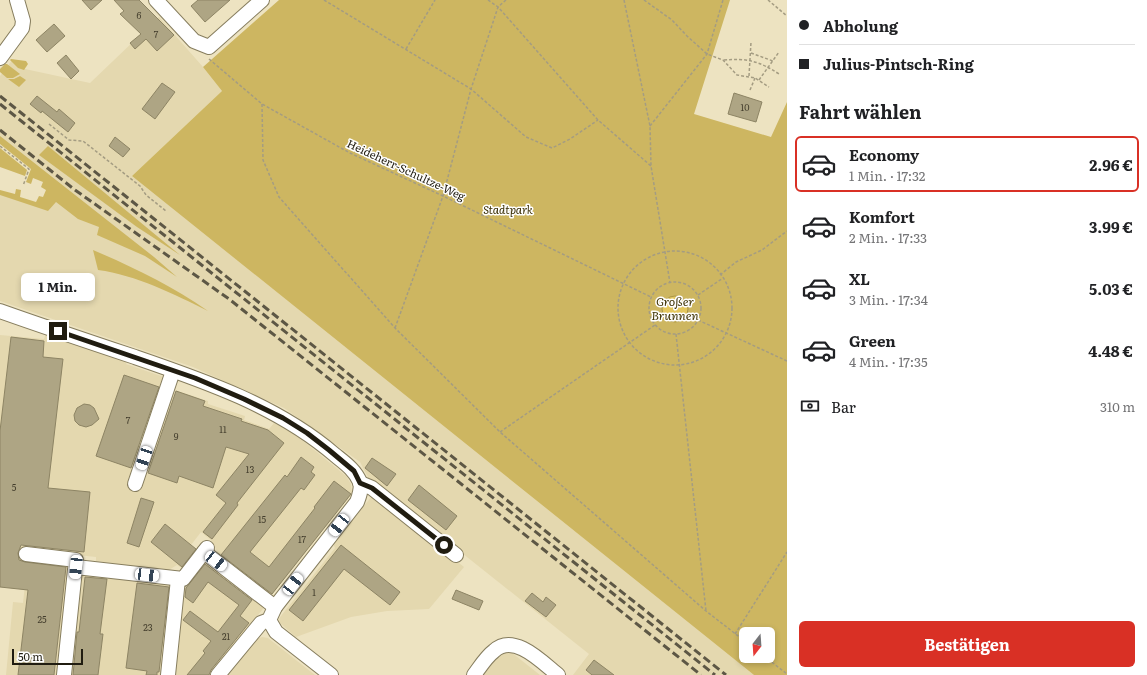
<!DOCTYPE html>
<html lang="de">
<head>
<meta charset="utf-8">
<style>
	:root { --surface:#fff; --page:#f6f6f6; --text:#202124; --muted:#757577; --line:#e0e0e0; --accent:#d93025 }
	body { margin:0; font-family:Literata,serif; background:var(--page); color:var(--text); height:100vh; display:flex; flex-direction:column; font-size:15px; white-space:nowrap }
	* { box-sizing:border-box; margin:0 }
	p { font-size:13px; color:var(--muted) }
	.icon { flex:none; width:22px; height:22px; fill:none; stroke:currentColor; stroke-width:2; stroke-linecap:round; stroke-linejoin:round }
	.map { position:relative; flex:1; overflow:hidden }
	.drawer { display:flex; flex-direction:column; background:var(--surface); width:360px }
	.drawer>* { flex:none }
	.banner { display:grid; align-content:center; height:88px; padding:0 12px; background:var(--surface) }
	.needle { width:26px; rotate:197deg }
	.fabs { position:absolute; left:739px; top:627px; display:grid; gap:8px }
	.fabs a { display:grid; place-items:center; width:36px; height:36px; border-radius:6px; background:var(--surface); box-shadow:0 2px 6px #0003; font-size:20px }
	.scale { position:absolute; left:12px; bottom:10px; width:71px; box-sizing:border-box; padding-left:4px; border:2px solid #201c10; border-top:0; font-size:11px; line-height:14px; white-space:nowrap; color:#201c10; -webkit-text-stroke:3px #fff; paint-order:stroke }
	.end { position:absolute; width:18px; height:18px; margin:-9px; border:5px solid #201c10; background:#fff; box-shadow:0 0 0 2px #fff }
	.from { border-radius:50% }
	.bubble { position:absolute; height:28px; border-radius:6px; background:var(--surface); box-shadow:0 2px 6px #0003; font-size:13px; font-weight:700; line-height:28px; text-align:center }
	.car { position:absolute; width:12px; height:24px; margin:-12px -6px; border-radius:5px; box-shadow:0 0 3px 1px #0007; background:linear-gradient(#fff 24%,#345 0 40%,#fff 0 76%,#345 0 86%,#fff 0) }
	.banner b { display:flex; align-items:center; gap:14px; height:38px; font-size:15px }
	.banner b+b { border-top:1px solid var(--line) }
	.banner i { width:10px; height:10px; background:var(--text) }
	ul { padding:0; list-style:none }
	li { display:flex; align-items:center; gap:12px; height:56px; margin:0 8px 6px; padding:0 4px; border:2px solid transparent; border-radius:6px }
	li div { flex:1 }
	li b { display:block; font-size:15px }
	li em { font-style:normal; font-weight:700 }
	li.current { border-color:var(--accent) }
	li>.icon { width:36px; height:36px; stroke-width:1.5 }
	h2 { padding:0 12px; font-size:18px; line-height:48px }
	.pay { display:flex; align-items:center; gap:10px; height:44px; padding:0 12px; font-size:15px }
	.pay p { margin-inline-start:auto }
	.button { display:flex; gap:8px; margin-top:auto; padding:8px 12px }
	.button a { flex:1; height:46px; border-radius:6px; background:var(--accent); color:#fff; font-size:16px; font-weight:700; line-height:46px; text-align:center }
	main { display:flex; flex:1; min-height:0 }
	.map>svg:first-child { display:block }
</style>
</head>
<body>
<main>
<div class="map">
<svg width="787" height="675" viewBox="0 0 787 675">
	<rect width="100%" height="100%" fill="#ede3c1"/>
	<!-- built -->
	<g fill="#e4d8af">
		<polygon points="159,17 203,67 222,91 132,176 754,675 573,675 589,654 369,479 360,462 284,408 193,367 0,301 0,193 42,206 51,182 0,141 0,76 13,59 25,69 90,83"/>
		<polygon points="46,333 127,360 126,364 167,378 146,474 175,390 208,401 208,404 245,416 244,420 269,429 274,423 291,432 307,444 346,476 351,484 352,494 271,596 219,555 212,541 201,532 191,545 199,551 185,570 177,565 167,571 96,561 96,557 22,549 17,589 0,586 0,335 44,339"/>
		<polygon points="373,495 464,567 429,609 387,611 351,617 296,637 280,623 279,619 281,616 335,548 333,543"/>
		<polygon points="28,558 71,563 58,675 6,675 13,602 23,603"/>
		<polygon points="204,559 266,605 210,675 175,675 179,646 179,617 181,593 195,574"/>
		<polygon points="80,570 172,581 162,675 68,675"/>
		<polygon points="262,637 268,638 315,675 225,675 257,639"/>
		<polygon points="506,651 511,652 540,675 482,675 498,655"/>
	</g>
	<!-- green -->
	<g fill="#cdb661" fill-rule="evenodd">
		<path d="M 279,0 L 730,0 L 694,114 L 771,137 L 787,102 L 787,675 L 754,675 L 132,176 L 222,91 L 203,67 ZM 746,634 L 768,634 L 768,656 L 746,656 Z"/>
		<polygon points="11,59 26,61 28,64 24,70 18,68 10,60"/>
		<polygon points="5,64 7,64 20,74 13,78 7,78 0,72 0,69"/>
		<polygon points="20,76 26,80 19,87 8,79 14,79"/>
		<polygon points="0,136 154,257 177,277 145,256 97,235 99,227 78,219 56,202 48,211 0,195 0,190 15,194 16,189 21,190 20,197 36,202 39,196 43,197 46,190 41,187 43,182 33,178 31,184 26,182 31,169 0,144"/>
		<polygon points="48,146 180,255 137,227 39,155"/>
		<polygon points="0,148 27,170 25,176 0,167"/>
		<path d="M 93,250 C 133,267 172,286 208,311 C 174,294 136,275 98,270 Z"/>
	</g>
	<!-- water -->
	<circle fill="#e4c75e" stroke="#a99447" cx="675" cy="309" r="13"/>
	<!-- building -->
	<g fill="#aea584" stroke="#8d8464">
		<polygon points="82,0 102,0 91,10"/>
		<polygon points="114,0 139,0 174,35 157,51 146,39 135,49 130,43 141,34 120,14 124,11"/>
		<polygon points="198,0 230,0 205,22 191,6"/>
		<polygon points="54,24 65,36 47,52 36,40"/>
		<polygon points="66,55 79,71 71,79 57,63"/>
		<polygon points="162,83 175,92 155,119 142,109"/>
		<polygon points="734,93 762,102 756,122 728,114"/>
		<polygon points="37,96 57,112 59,109 75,123 68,132 42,111 41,113 30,104"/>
		<polygon points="115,137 130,149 123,157 109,146"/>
		<polygon points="11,337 44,341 43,357 63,359 48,488 90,492 84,552 21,545 18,553 19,560 25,562 66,567 54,675 18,675 28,590 0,587 0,431"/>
		<polygon points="124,375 159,387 131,468 96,456"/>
		<polygon points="176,391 205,401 203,406 242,419 241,421 268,430 284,443 237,503 238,505 212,539 203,532 226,503 216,495 249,454 226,447 213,488 179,476 177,483 148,473"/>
		<polygon points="84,404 90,405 94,408 99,419 92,425 86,427 79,425 75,421 74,415 77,408"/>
		<polygon points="301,457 314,467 311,472 315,475 304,490 301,488 250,552 269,567 315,508 314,507 334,481 351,494 272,594 221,555 285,475 287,477"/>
		<polygon points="372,458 396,474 387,486 365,468"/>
		<polygon points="419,485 457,516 446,530 408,500"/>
		<polygon points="141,498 154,502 139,547 127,543"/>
		<polygon points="165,524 196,549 182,567 151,542"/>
		<polygon points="341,545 400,592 390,605 344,569 303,621 289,610"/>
		<polygon points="205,564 252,600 240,616 249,623 211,670 209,675 187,675 205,653 203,651 211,641 183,620 190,611 218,632 239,605 208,582 193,603 185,597 186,588"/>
		<polygon points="85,577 107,579 100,634 103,634 98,675 73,675 77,632 79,632"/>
		<polygon points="137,583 169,587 159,672 157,672 157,675 146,675 147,671 126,668"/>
		<polygon points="456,590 483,601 479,610 452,599"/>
		<polygon points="532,593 543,602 546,597 556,605 546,617 525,601"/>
		<polygon points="594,660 614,675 592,675 586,670"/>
	</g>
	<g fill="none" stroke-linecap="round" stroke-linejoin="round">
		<defs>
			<g id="minor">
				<polyline points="156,0 194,41 209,47 262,0"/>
				<polyline points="0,58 22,28 23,21 17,0"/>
				<path d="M 0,311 C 45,327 90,342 135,357 C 205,381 278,406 335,455 C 345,463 355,470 360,482 C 362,487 359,497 357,502 L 275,607 L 269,620 L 261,623 L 218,675"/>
				<polyline points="360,483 372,488 456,555"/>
				<polyline points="135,484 173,371"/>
				<polyline points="204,552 275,607"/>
				<polyline points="26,554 76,560 64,675"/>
				<polyline points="76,567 183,579 207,548"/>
				<polyline points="269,620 276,632 331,675"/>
				<polyline points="168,675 178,579"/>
				<path d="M 474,675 C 480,667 486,657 494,651 C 514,632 543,663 558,675"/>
			</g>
		</defs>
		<!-- minor casing -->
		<use href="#minor" stroke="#867d5e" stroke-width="16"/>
		<!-- path -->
		<g stroke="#a49c82" stroke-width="1.5" stroke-dasharray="3 2" stroke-linecap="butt">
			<polyline points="324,0 471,89 526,137 552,148 570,139 598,120"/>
			<polyline points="488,0 498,7 598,120 651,166"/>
			<polyline points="624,0 650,126 651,166 670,283"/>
			<polyline points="644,0 672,20 687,36 707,54 723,60 737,75 755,78 769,87"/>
			<polyline points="768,0 787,16"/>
			<polyline points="406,49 435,0"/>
			<polyline points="751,53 773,61"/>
			<polyline points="209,59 262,104 350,153 443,196 651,297"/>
			<path d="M 724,60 C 747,58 759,61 779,74"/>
			<polyline points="749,76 751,42"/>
			<polyline points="759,80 779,52"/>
			<polyline points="750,90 755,78"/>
			<polyline points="262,104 263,160 279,197 395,328 500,432 706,611 746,642"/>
			<polyline points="49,124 69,140 83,141 140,186 146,195 166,211"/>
			<polyline points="650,126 707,54 723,0"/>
			<polyline points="0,146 29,169 23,186"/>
			<circle cx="675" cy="308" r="57"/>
			<polyline points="720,275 736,262 762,250 787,231"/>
			<circle cx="675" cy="308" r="26"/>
			<polyline points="698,295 723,278"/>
			<polyline points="698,320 787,361"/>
			<polyline points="395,328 443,196 471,89 498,7 506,0"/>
			<polyline points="676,334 706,611"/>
			<polyline points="500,432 655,325"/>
			<polyline points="735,634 787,552"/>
			<polyline points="764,656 787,674"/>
		</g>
		<!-- minor -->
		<use href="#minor" stroke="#fff" stroke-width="14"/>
		<!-- rail -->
		<g stroke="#5d5745" stroke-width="3" stroke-dasharray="8 4" stroke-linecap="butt">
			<polyline points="0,96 726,675"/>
			<polyline points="0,104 715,675"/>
			<polyline points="0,130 75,190 229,299 701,675"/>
		</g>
	</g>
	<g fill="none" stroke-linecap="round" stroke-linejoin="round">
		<!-- route -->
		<polyline stroke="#201c10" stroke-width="5" points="58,331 195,378 244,399 283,418 307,433 329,450 354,471 360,483 372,488 444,545"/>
	</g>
	<g text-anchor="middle" stroke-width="3" stroke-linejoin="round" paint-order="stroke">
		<!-- number labels -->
		<g font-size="9" fill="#443e2d">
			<text x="139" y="19">6</text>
			<text x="156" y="38">7</text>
			<text x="745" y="111">10</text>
			<text x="128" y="424">7</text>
			<text x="223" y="433">11</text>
			<text x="176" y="440">9</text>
			<text x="250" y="473">13</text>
			<text x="14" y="491">5</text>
			<text x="262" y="523">15</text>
			<text x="302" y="543">17</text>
			<text x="314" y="596">1</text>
			<text x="42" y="623">25</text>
			<text x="148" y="631">23</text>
			<text x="226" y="640">21</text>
		</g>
		<!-- street labels -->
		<g font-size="11" fill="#201c10" stroke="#fff">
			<text transform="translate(406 170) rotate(25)" y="4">Heideherr-Schultze-Weg</text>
		</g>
		<!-- park labels -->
		<g font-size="11" font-style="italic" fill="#382c00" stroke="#fff">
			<text x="508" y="214">Stadtpark</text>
		</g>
		<!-- water labels -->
		<g font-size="12" font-style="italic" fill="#403405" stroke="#fff">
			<text x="675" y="306">Großer<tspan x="675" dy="14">Brunnen</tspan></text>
		</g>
	</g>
</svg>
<div class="fabs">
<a><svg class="needle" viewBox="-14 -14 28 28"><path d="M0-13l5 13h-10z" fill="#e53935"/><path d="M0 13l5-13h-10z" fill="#757577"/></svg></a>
</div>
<div class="scale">50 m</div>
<i class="end from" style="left:444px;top:545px"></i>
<i class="end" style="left:58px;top:331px"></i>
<div class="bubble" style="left:21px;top:273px;width:74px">1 Min.</div>
<i class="car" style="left:144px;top:458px;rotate:199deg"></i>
<i class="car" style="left:339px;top:525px;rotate:218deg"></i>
<i class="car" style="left:216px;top:561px;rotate:128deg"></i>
<i class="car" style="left:76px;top:567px;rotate:186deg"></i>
<i class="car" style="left:147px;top:575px;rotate:97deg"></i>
<i class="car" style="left:293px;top:584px;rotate:38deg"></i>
</div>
<section class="drawer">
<div class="banner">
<b><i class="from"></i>Abholung</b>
<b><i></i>Julius-Pintsch-Ring</b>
</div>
<h2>Fahrt wählen</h2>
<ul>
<li class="current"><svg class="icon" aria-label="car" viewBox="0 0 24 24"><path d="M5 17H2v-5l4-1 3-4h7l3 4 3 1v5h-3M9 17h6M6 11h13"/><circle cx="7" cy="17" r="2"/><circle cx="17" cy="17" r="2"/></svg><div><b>Economy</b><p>1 Min. · 17:32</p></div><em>2.96 €</em></li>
<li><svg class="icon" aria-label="car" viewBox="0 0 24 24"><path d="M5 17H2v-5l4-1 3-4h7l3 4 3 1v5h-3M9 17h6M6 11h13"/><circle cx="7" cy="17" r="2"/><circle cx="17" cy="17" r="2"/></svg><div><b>Komfort</b><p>2 Min. · 17:33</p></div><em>3.99 €</em></li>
<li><svg class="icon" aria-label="car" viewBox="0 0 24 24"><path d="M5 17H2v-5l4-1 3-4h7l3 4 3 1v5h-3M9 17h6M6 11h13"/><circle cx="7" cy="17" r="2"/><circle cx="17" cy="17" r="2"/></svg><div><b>XL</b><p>3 Min. · 17:34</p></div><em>5.03 €</em></li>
<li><svg class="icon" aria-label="car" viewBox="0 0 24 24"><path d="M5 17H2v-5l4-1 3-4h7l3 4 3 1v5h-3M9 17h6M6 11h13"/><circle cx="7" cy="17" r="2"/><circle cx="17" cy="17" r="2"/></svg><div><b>Green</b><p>4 Min. · 17:35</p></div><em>4.48 €</em></li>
</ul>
<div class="pay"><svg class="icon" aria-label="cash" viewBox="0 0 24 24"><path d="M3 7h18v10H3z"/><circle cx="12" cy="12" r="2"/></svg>Bar<p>310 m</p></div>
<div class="button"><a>Bestätigen</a></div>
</section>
</main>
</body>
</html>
